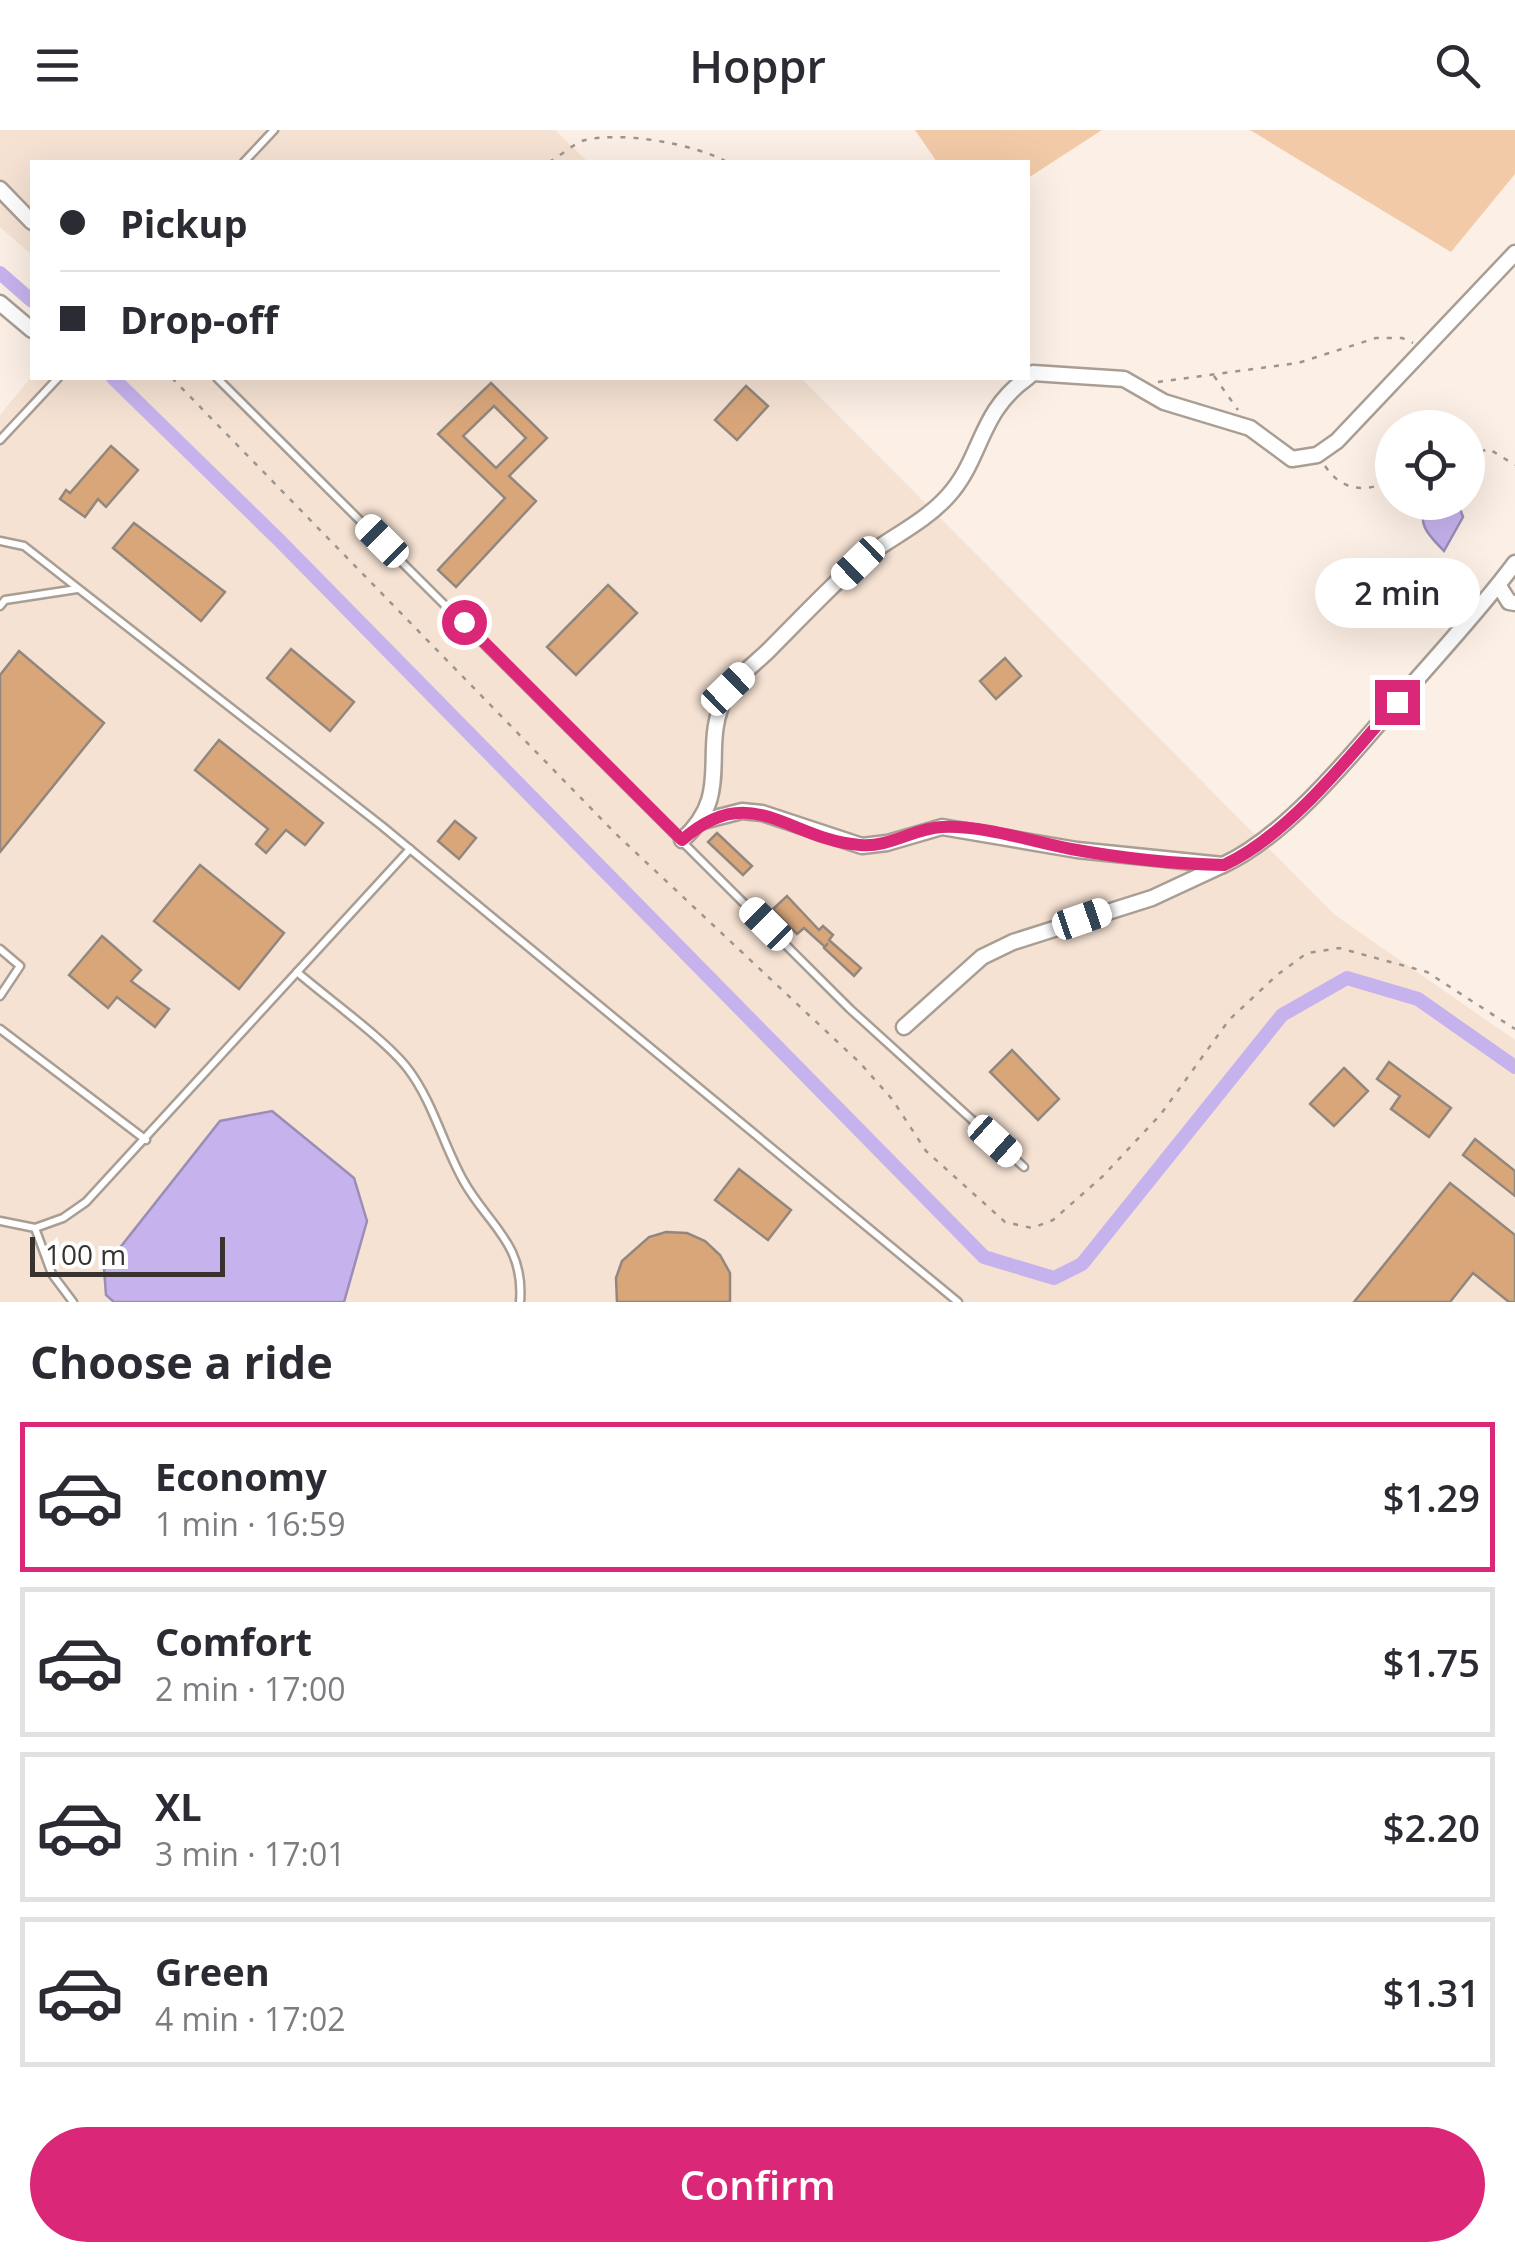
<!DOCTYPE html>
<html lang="en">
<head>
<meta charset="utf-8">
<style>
	:root { --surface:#fff; --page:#f7f7f7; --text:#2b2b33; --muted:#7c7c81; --line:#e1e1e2; --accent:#db2777 }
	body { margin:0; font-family:"Open Sans",sans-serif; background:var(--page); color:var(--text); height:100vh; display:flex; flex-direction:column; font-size:38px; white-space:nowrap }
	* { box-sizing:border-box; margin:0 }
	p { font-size:32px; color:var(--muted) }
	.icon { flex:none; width:55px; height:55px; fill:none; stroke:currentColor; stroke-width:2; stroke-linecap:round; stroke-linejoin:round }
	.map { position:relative; height:1172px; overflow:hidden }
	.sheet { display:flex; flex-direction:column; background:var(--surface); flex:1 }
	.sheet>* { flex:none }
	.banner { position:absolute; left:30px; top:30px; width:1000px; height:220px; border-radius:0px; box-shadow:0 10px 40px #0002; display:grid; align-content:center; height:220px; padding:0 30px; background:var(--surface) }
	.controls { position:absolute; left:1375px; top:280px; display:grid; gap:20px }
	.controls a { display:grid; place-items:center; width:110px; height:110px; border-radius:50%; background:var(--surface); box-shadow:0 10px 40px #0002; font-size:50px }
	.scale { position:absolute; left:30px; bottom:25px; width:195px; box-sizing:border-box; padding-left:10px; border:5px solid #38332f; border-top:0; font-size:28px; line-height:35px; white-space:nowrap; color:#38332f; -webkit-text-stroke:8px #fff; paint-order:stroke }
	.end { position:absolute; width:45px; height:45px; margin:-22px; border:12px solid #db2777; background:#fff; box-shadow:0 0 0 5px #fff }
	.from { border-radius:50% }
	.bubble { position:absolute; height:70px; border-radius:35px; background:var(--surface); box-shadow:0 10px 40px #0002; font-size:32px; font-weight:600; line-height:70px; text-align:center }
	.car { position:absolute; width:30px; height:60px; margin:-30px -15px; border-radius:12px; box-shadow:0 0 8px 2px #0007; background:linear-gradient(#fff 24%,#345 0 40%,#fff 0 76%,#345 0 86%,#fff 0) }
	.banner b { display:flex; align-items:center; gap:35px; height:95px; font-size:38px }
	.banner b+b { border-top:2px solid var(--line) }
	.banner i { width:25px; height:25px; background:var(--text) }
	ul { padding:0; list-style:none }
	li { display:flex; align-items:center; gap:30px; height:150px; margin:0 20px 15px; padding:0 10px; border:5px solid var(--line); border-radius:0px }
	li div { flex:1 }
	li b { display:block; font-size:38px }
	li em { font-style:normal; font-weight:600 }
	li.active { border-color:var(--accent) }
	li>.icon { width:90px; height:90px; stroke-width:1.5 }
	h2 { padding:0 30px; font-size:45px; line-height:120px }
	.cta { display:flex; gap:20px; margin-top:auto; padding:20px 30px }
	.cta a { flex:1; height:115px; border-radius:60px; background:var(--accent); color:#fff; font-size:40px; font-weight:600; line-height:115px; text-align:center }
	header { display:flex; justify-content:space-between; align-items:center; height:130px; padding:0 30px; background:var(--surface); font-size:45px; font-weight:600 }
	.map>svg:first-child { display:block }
</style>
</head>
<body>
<header><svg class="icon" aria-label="menu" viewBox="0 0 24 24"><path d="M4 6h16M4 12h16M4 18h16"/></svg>Hoppr<svg class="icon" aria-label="search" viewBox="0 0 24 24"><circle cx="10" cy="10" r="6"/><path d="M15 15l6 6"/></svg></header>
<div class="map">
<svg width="1515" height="1172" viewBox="0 0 1515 1172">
	<rect width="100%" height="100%" fill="#fcefe5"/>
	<!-- built -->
	<g fill="#f5e2d3">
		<polygon points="0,0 555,0 588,32 32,32 32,125 0,97"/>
		<polygon points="32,246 801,248 1335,785 1515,910 1515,1172 0,1172 0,285"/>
	</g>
	<!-- green -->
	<g fill="#f2caa8">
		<polygon points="915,0 1102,0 1028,48 1028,32 937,32"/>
		<polygon points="1250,0 1515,0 1515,44 1451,122"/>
	</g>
	<!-- water -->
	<g fill="#c6b3ee" stroke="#9b8db5" stroke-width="2.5">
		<path d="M 1426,373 L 1458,373 L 1463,387 L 1444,421 C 1430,406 1416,395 1426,373 Z"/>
		<polygon points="272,981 354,1048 367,1091 344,1172 114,1172 106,1165 104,1138 220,991"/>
	</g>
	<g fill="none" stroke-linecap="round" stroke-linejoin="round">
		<!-- canal -->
		<g stroke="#c6b3ee" stroke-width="14">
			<polyline points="0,143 32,171"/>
			<polyline points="113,248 279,410 984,1127 1054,1148 1082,1134 1282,885 1347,848 1418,869 1515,937"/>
		</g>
	</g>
	<!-- building -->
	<g fill="#d9a67a" stroke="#92877e" stroke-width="2.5" fill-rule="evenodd">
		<path d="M 491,253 L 547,308 L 509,346 L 536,371 L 456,457 L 438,440 L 505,368 L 438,304 ZM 494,276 L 526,308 L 496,338 L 463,306 Z"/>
		<polygon points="746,256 768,276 737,310 715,290"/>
		<polygon points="111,316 138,340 106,377 98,369 85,387 60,369 66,360 70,363"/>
		<polygon points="134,393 225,462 201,491 113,418"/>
		<polygon points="608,455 637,483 576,545 547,517"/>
		<polygon points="291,519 354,572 330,601 267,548"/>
		<polygon points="19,521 104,593 0,722 0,545"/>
		<polygon points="1005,528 1021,546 996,569 980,551"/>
		<polygon points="219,610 323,693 305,715 286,700 266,723 256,714 268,699 195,640"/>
		<polygon points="455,691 476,708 459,729 438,711"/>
		<polygon points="717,703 752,736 743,745 708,712"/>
		<polygon points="200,735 284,803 239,859 154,791"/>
		<polygon points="787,766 819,800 823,796 833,805 829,810 861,838 854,846 824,818 828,813 825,817 804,798 797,804 773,779"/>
		<polygon points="102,806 141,840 131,851 169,879 155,897 117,867 108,878 69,845"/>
		<polygon points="1012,920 1059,969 1038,990 990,942"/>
		<polygon points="1389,932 1451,978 1429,1007 1391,979 1400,966 1377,949"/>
		<polygon points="1344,938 1368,961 1334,996 1310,974"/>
		<polygon points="1475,1009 1515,1041 1515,1066 1463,1025"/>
		<polygon points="739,1039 791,1080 768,1110 715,1070"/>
		<polygon points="1450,1053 1515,1105 1515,1172 1509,1172 1473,1143 1450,1172 1354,1172"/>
		<polygon points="666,1102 687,1103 705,1111 720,1125 730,1143 730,1172 617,1172 616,1148 622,1131 649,1107"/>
	</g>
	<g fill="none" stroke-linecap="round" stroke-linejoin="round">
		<defs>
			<g id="service">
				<polyline points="244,32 274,0"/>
				<polyline points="217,248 850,879 1024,1037"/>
				<polyline points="0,310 58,248"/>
				<polyline points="0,411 24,416 382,696 958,1172"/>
				<polyline points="0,476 5,470 77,459"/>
				<polyline points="0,819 20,836 0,866"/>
				<path d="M 297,842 C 327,868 386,910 408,939 C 433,972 443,1014 463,1050 C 487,1094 525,1113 520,1172"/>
				<polyline points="0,899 146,1010"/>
				<polyline points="0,1091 35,1098 52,1144 73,1172"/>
				<polyline points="35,1098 63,1088 86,1072 410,719"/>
			</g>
			<g id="minor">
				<polyline points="0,59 32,92"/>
				<polyline points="0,173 32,200"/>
				<polyline points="1028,247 1033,243 1124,249 1164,272 1250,298 1292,329 1317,325 1337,311 1515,123"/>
				<polyline points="1499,456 1509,472 1515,473"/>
				<path d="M 703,691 L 742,681 L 762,683 L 862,716 L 887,713 L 942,697 L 1077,720 L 1223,735 C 1291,704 1362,612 1411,556 C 1446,516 1483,476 1515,433"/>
				<path d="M 682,710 C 736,662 697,619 727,563 C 736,547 756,533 769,520 C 798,491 826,461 856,434 C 885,410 923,394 948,366 C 983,327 978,283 1027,248"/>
				<polyline points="904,897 982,827 1013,812 1152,768 1223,735"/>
			</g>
		</defs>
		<!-- service casing -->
		<use href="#service" stroke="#a99e94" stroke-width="11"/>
		<!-- minor casing -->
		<use href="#minor" stroke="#a99e94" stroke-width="19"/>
		<!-- path -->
		<g stroke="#9e958e" stroke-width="2.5" stroke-dasharray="5 8" stroke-linecap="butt">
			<path d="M 549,32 C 560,26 571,16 582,11 C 619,0 695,14 727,32"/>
			<polyline points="1214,246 1238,280"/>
			<polyline points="172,248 616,704 860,933 892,969 926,1021 1005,1092 1032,1098 1053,1090 1103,1046 1161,984 1229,890 1277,845 1307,823 1339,818 1427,842 1515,899"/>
			<polyline points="1158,252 1298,233 1376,208 1402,208 1413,213"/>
			<polyline points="1468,325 1489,319 1515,335"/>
			<path d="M 1325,336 C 1343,362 1364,362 1392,351"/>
		</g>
		<!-- service -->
		<use href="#service" stroke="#fff" stroke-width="6"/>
		<!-- minor -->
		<use href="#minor" stroke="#fff" stroke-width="14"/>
	</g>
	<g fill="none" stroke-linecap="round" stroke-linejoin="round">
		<!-- route -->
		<path stroke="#db2777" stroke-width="12" d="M 464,492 L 682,710 C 752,648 788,710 860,715 C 889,718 914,698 942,697 C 983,695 1030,711 1071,719 C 1121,728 1173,734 1224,735 C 1289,705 1351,625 1397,572"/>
	</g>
</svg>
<div class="controls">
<a><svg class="icon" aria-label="locate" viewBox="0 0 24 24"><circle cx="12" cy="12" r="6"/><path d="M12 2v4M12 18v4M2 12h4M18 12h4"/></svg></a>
</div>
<div class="scale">100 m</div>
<i class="end from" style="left:464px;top:492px"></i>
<i class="end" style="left:1397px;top:572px"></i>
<div class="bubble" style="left:1315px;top:428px;width:165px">2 min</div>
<i class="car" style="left:382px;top:411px;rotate:315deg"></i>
<i class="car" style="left:858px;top:433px;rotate:226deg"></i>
<i class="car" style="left:728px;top:559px;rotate:46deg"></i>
<i class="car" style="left:1082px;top:789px;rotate:71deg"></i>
<i class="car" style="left:766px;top:794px;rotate:315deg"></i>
<i class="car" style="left:995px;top:1011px;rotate:132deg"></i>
<div class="banner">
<b><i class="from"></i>Pickup</b>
<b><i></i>Drop-off</b>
</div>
</div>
<section class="sheet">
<h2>Choose a ride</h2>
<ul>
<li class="active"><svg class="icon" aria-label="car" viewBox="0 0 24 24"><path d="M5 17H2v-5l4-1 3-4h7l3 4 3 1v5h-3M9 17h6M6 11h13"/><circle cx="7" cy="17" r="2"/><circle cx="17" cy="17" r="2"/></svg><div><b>Economy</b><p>1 min · 16:59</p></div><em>$1.29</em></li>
<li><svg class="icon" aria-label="car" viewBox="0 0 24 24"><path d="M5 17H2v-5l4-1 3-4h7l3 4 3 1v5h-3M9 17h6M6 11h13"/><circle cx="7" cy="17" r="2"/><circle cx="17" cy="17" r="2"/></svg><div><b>Comfort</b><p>2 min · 17:00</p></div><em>$1.75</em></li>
<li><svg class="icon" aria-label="car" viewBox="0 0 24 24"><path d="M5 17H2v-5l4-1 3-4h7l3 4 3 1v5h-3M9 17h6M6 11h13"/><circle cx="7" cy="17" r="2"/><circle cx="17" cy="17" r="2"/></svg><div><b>XL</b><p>3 min · 17:01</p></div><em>$2.20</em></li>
<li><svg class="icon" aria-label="car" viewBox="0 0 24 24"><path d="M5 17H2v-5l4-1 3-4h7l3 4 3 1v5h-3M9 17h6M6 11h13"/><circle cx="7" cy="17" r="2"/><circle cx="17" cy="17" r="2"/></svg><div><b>Green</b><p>4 min · 17:02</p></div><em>$1.31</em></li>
</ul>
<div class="cta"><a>Confirm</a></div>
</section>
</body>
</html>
